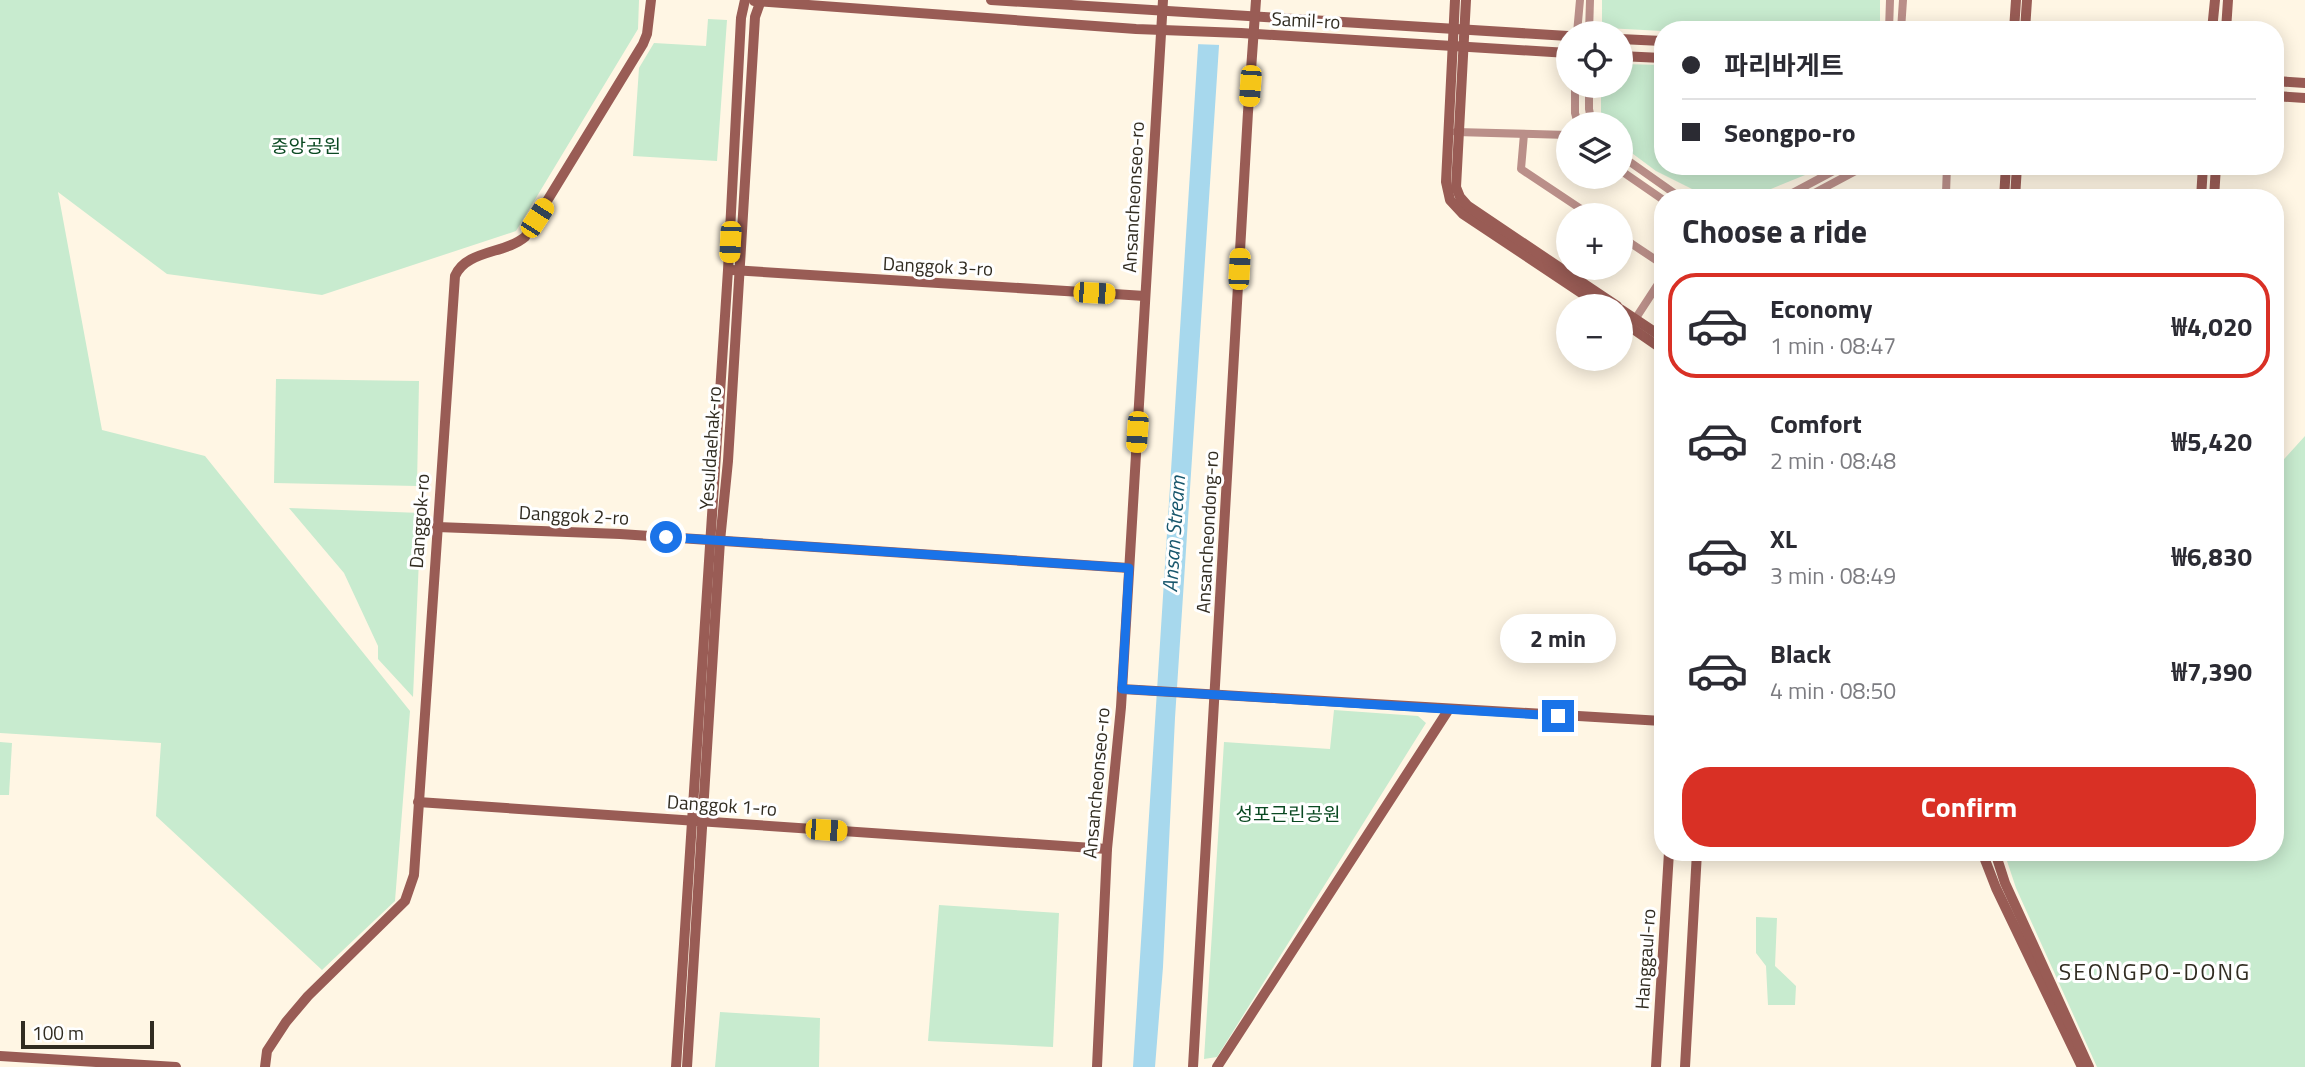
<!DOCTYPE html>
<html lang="en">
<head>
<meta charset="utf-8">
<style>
	:root { --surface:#fff; --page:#f2f2f3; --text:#2b2b33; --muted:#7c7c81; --line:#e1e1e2; --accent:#d93025 }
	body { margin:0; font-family:"Titillium Web","Noto Sans KR",sans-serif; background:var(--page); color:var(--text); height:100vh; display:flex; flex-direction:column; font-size:26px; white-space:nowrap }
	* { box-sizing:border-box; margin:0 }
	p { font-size:23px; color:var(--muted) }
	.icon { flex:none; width:38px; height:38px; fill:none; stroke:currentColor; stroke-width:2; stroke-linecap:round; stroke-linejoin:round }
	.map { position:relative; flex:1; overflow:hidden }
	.details { position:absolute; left:1654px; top:189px; width:630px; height:672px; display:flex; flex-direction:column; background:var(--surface); border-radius:28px; box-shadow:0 4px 18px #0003 }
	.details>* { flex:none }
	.hud { position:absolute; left:1654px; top:21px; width:630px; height:154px; border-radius:28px; box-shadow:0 4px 18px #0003; display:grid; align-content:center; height:154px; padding:0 28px; background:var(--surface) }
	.buttons { position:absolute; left:1556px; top:21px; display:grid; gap:14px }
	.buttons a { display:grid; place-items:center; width:77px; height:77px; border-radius:50%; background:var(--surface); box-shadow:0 4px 18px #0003; font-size:35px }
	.scale { position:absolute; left:21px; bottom:18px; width:133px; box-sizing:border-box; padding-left:7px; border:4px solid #312c21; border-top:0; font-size:19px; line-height:24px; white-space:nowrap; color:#312c21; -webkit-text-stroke:5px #fff; paint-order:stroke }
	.end { position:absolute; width:32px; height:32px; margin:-16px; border:9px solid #1a73e8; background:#fff; box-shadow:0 0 0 4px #fff }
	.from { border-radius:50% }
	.bubble { position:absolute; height:49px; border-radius:24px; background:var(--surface); box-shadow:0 4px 18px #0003; font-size:23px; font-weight:700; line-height:49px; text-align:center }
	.car { position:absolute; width:21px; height:42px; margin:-21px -10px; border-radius:9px; box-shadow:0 0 5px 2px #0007; background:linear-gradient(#f5c518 24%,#345 0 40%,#f5c518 0 76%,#345 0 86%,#f5c518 0) }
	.hud b { display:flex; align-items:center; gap:24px; height:66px; font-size:26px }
	.hud b+b { border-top:2px solid var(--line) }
	.hud i { width:18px; height:18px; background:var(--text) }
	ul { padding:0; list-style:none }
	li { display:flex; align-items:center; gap:21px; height:105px; margin:0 14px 10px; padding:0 14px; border:4px solid transparent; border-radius:28px }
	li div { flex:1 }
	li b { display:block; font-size:26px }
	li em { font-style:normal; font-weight:700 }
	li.current { border-color:var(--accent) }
	li>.icon { width:63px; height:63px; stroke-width:1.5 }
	h2 { padding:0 28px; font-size:32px; line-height:84px }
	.action { display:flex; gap:14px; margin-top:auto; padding:14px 28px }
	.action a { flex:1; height:80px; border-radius:28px; background:var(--accent); color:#fff; font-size:28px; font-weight:700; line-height:80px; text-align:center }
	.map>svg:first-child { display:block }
</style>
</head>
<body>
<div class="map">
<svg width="2305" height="1067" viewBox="0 0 2305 1067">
	<rect width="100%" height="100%" fill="#fff6e4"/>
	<!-- green -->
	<g fill="#c8ebcf">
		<polygon points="0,0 639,0 638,29 516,231 322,295 167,274 58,192 102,430 205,456 410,711 395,901 322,970 156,816 161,743 0,733"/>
		<polygon points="1602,0 1880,0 1880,30 1662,31 1606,28 1602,24"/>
		<polygon points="708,19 727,20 717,161 633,156 639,68 654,43 706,46"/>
		<polygon points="1621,64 1662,65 1662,166 1822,166 1810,173 1749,198 1710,198 1656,171 1621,145 1620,124 1605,124 1601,117 1601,86 1620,86"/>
		<polygon points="276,379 419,381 417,486 274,483"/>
		<polygon points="2305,436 2305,1067 2097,1067 2016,888 2004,852 2275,852 2275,469"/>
		<polygon points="289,508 421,513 413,697 378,659 378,646 344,573"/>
		<polygon points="1334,710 1418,716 1426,723 1217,1057 1204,1059 1224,742 1330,749"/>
		<polygon points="0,742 12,743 9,795 0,795"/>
		<polygon points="939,905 1059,913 1053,1047 928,1041"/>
		<polygon points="1756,917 1777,918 1775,966 1796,986 1795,1005 1768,1005 1766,966 1756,953"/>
		<polygon points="720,1012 820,1018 819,1067 715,1067"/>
	</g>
	<!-- water -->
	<polygon fill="#a7d8ed" points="1201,0 1222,0 1175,718 1163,967 1155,1067 1133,1067"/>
	<!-- pier -->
	<polygon fill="#fff6e4" points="1197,0 1225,0 1221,45 1194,44"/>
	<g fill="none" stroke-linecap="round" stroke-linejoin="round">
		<!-- street -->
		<g stroke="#ba8f89" stroke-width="8">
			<polyline points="1889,30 1890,0"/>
			<polyline points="1901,30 1903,0"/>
			<polyline points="1577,33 1580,0"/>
			<polyline points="1589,33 1590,0"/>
			<polyline points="1575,86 1575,113 1578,124"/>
			<polyline points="1589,86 1589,109 1592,124"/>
			<polyline points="1456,132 1568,135"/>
			<polyline points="1524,134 1521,169 1590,215"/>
			<polyline points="1620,155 1681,198"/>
			<polyline points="1620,170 1662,199"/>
			<polyline points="1783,198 1843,166"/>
			<polyline points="1805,198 1865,166"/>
			<polyline points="1937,198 1946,193 1947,166"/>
			<polyline points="1620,236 1662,264"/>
			<polyline points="1632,324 1662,278"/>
		</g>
		<!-- secondary -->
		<g stroke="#995c55" stroke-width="10">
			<polyline points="991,0 1568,36"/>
			<polyline points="1455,0 1446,182 1450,200 1463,214 1601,306"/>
			<polyline points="1466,0 1456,187 1460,197 1468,206 1617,306"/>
			<polyline points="754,1 1136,29 1241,33 1568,53"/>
			<polyline points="2014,30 2016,0"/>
			<polyline points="2025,30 2027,0"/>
			<polyline points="2212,30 2215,0"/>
			<polyline points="2226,30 2228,0"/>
			<polyline points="1620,39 1662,41"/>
			<polyline points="1620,56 1662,58"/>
			<polyline points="2275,81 2305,83"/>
			<polyline points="2275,96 2305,98"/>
			<polyline points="2004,198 2006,166"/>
			<polyline points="2015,198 2017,166"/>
			<polyline points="2201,198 2203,166"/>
			<polyline points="2214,198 2216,166"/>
			<polyline points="732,270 1145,296"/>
			<polyline points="1620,309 1662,337"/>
			<polyline points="1620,320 1662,349"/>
			<polyline points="437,527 620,534 1129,568"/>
			<polyline points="1122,689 1662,721"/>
			<polyline points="418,802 1107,849"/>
			<polyline points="1982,852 1996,888 2082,1067"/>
			<polyline points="1995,852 2005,883 2089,1067"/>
			<polyline points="0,1056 176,1067"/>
			<path d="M 265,1067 L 267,1051 L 286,1022 L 308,996 L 405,901 L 414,875 L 455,276 C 466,250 505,254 525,237 L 643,44 L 647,34 L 651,0"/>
			<polyline points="676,1067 728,270 741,18 745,0"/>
			<polyline points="687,1067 720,541 728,461 755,17 761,0"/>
			<polyline points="1097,1067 1107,849 1121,707 1163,0"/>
			<polyline points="1193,1067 1248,112 1256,0"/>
			<polyline points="1217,1067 1449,709"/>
			<polyline points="1656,1067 1669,852"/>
			<polyline points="1685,1067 1697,852"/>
		</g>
	</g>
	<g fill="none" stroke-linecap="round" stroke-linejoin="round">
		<!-- route -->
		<polyline stroke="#1a73e8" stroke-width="9" points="666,537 1129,568 1122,689 1558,716"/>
	</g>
	<g text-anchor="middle" stroke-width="6" stroke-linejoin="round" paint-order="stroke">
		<!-- street labels -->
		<g font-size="19" fill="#312c21" stroke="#fff">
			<text transform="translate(1306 20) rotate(3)" y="7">Samil-ro</text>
			<text transform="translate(1133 197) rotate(-87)" y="7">Ansancheonseo-ro</text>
			<text transform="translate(938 266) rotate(3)" y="7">Danggok 3-ro</text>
			<text transform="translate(710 448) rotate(-86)" y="7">Yesuldaehak-ro</text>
			<text transform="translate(574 515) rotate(3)" y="7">Danggok 2-ro</text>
			<text transform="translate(419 521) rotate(-86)" y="7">Danggok-ro</text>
			<text transform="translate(1207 532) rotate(-87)" y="7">Ansancheondong-ro</text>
			<text transform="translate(1096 783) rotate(-85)" y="7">Ansancheonseo-ro</text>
			<text transform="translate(722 805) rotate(4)" y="7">Danggok 1-ro</text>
			<text transform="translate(1645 959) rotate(-86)" y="7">Hanggaul-ro</text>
		</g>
		<!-- park labels -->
		<g font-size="19" fill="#0a4922" stroke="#fff">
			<text x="306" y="153">중앙공원</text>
			<text x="1288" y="821">성포근린공원</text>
		</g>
		<!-- water labels -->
		<g font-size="21" font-style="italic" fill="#18576d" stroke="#fff">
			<text transform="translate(1174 534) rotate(-86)" y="7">Ansan Stream</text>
		</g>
		<!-- quarter labels -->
		<g font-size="23" letter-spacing="2" fill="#312c21" stroke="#fff">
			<text x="2155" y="980">SEONGPO-DONG</text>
		</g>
	</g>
</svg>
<div class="buttons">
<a><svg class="icon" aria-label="locate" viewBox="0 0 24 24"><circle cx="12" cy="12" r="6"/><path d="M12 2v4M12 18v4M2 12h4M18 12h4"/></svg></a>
<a><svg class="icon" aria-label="layers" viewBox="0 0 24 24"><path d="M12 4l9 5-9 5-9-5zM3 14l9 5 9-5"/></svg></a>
<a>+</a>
<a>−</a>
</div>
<div class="scale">100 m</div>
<i class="end from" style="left:666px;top:537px"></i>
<i class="end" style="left:1558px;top:716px"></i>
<div class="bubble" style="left:1500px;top:614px;width:116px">2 min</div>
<i class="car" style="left:1250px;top:86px;rotate:184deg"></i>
<i class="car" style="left:537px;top:218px;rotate:33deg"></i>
<i class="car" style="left:730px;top:242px;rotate:183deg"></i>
<i class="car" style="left:1239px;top:269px;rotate:3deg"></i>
<i class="car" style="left:1094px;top:293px;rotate:93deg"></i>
<i class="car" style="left:1137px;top:432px;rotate:184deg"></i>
<i class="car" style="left:826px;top:830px;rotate:94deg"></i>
<div class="hud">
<b><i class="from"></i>파리바게트</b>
<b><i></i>Seongpo-ro</b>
</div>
<section class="details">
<h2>Choose a ride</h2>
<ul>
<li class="current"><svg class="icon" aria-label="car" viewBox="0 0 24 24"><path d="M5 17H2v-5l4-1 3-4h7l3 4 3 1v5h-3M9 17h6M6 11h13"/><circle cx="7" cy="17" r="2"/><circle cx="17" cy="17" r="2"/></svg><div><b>Economy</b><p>1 min · 08:47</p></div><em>₩4,020</em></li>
<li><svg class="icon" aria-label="car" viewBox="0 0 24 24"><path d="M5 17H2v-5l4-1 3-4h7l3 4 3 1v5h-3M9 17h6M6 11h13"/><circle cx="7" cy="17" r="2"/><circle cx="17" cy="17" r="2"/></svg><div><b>Comfort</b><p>2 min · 08:48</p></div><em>₩5,420</em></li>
<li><svg class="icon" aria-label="car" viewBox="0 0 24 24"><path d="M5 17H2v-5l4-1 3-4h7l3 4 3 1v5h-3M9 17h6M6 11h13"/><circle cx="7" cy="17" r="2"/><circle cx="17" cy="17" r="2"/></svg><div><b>XL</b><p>3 min · 08:49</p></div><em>₩6,830</em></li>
<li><svg class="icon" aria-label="car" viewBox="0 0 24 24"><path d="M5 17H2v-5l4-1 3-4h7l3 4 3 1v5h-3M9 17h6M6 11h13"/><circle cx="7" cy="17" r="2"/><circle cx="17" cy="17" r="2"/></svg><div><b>Black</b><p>4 min · 08:50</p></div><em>₩7,390</em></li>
</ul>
<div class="action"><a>Confirm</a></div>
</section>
</div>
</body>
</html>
